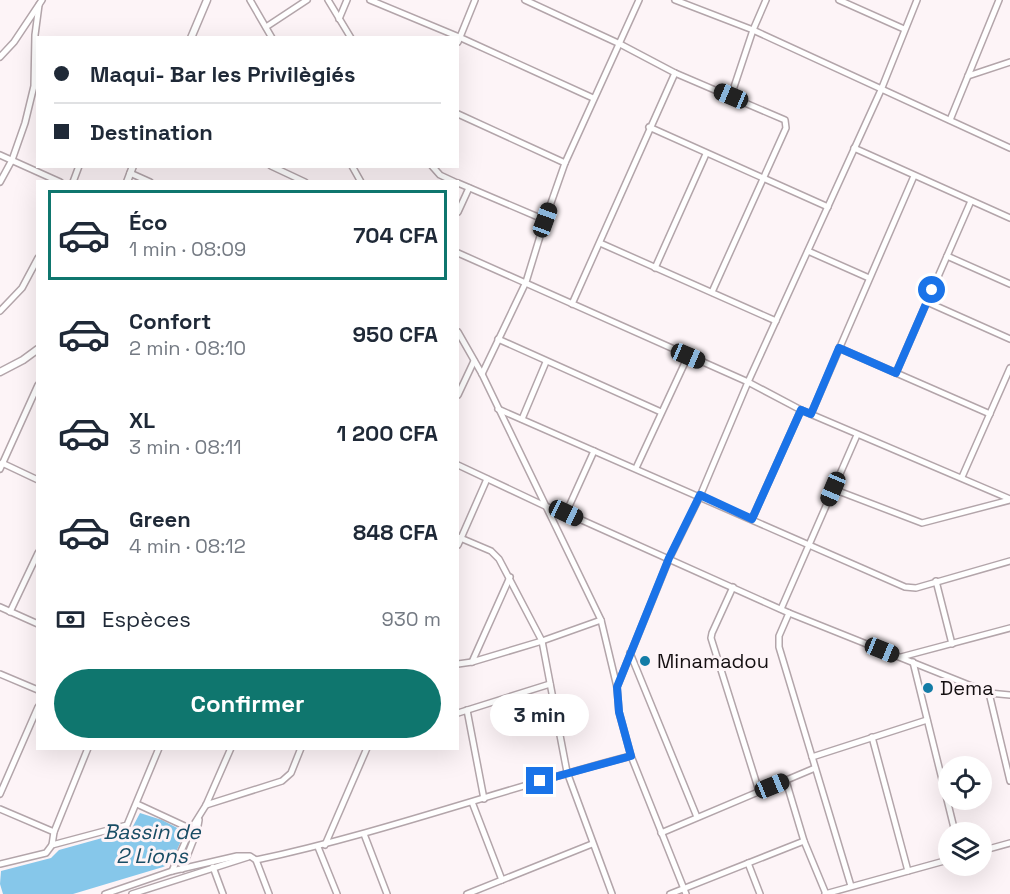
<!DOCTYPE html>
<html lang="fr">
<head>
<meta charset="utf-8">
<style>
	:root { --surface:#fff; --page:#f6f6f7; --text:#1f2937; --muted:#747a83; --line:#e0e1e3; --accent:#0f766e }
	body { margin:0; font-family:"Space Grotesk",sans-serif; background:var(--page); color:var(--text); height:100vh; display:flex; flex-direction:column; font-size:22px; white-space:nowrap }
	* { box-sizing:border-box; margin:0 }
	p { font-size:20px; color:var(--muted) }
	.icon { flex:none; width:33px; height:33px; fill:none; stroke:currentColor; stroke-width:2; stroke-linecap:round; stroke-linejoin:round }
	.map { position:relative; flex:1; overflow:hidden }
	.sheet { position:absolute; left:36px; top:180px; width:423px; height:570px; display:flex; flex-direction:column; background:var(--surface); border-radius:0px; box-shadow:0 6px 24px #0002 }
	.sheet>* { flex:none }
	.hud { position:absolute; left:36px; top:36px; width:423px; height:132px; border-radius:0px; box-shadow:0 6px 24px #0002; display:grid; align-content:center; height:132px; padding:0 18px; background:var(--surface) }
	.fabs { position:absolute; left:938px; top:756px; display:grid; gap:12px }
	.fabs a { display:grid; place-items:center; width:54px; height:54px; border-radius:50%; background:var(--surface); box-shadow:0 6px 24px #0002; font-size:30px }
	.end { position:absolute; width:27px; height:27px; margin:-14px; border:8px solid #1a73e8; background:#fff; box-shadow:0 0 0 3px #fff }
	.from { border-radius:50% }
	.bubble { position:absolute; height:42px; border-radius:21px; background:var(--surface); box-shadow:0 6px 24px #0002; font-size:20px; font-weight:800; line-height:42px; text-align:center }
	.car { position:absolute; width:18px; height:36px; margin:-18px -9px; border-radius:8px; box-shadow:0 0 4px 2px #0007; background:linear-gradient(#222 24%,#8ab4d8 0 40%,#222 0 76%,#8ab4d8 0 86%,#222 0) }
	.hud b { display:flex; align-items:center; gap:21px; height:57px; font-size:22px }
	.hud b+b { border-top:2px solid var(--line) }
	.hud i { width:15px; height:15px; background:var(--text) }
	ul { padding:10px 0 0; list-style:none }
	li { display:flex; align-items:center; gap:18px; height:90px; margin:0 12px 9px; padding:0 6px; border:3px solid transparent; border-radius:0px }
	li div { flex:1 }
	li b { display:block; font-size:22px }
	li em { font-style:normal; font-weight:800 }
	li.on { border-color:var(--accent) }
	li>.icon { width:54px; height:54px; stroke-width:1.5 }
	.pay { display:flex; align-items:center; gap:15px; height:66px; padding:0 18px; font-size:22px }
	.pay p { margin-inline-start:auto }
	.cta { display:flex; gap:12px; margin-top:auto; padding:12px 18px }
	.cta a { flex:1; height:69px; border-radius:36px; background:var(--accent); color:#fff; font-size:24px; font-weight:800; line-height:69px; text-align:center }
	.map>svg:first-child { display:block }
</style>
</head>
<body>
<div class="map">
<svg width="1010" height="894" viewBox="0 0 1010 894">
	<rect width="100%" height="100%" fill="#fdf4f7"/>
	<!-- water -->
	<polygon fill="#86c7ea" points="140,813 162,820 185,832 171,863 163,867 73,894 3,894 0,884 1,871 51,858 59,850 131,830"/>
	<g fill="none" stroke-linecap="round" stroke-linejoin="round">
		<defs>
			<g id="minor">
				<polyline points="250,0 272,38"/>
				<polyline points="328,0 351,38"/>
				<polyline points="370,0 459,37 593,98"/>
				<polyline points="525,0 620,44 675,73 785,120 786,128 712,292"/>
				<polyline points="675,0 753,30 1010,148"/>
				<polyline points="839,0 904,29"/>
				<polyline points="339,19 347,0"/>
				<polyline points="266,27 307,0"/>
				<polyline points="458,42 475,0"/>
				<polyline points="0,57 14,42 42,0"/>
				<polyline points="968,76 1010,62"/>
				<polyline points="731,96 753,30 766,0"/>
				<polyline points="458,114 565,163"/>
				<polyline points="950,120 999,0"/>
				<polyline points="649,127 828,207"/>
				<polyline points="854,148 1010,218"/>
				<polyline points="0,155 60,182"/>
				<polyline points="271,166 305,182"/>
				<polyline points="352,166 361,182"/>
				<polyline points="432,166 440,175 455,182"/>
				<polyline points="130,173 150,182"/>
				<polyline points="0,182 12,160 25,123 34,86 35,35 39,5"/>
				<polyline points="73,182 79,166"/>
				<polyline points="458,183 545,220"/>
				<polyline points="458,212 469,188"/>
				<polyline points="600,243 776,321"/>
				<polyline points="808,251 869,278"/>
				<polyline points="458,253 748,382 801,410 1010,499"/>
				<polyline points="947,256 1010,284"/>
				<polyline points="655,268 706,154"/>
				<polyline points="927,302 1010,339"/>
				<polyline points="572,304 675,73"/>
				<polyline points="0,311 22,288 38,258"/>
				<polyline points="458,332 482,374 601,620 617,687 619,712 631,756 686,894"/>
				<polyline points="498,339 661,412"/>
				<polyline points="839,348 990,414"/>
				<polyline points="896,373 971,201"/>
				<polyline points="482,374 526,282 545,220 565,163 639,0"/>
				<polyline points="458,395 474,361"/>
				<polyline points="498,409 905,587 916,588 1010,561"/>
				<polyline points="811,414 914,176"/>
				<polyline points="522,419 546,362"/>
				<polyline points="2,463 38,480"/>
				<polyline points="458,465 545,506 566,513 789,613 989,693 1010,695"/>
				<polyline points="636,468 688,356"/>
				<polyline points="0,469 38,385"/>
				<polyline points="962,477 1010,368"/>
				<polyline points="833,489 922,523 1010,500"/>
				<polyline points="566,513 594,451"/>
				<polyline points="752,519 801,410"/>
				<polyline points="458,537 491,551 499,559 542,641 567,772 612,894"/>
				<polyline points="458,545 487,479"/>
				<polyline points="936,581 952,644"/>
				<polyline points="733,587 712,633 711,638 759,791"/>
				<polyline points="0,607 38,624"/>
				<polyline points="781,609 857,435"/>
				<polyline points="10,612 38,553"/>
				<polyline points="789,613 779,636 779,647 851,886"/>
				<polyline points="630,653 697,817"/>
				<polyline points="901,657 1010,628"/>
				<polyline points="472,662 510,577"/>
				<polyline points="913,662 955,832"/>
				<polyline points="458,664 472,662 542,641 601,620"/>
				<polyline points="0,674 38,690"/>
				<polyline points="617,687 669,559 700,496 748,382 881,90 917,0"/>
				<polyline points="989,693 1010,781"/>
				<polyline points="467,710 484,799"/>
				<polyline points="458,713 550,684"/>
				<polyline points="872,737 908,871"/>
				<polyline points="812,757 927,720"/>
				<polyline points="786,781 804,841 826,894"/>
				<polyline points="0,794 38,707"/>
				<polyline points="472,802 502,880"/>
				<polyline points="137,804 191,829"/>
				<polyline points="206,805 282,781 291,773 301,748"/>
				<polyline points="0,809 54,832"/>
				<polyline points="661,833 815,768"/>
				<polyline points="364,834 387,894"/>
				<polyline points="52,845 54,832 88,748"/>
				<polyline points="325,845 367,748"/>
				<polyline points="318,847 337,894"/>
				<polyline points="981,851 1010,843"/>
				<polyline points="256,860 269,894"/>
				<polyline points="748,863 760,894"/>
				<polyline points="0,864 46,853 52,845 127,825 159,748"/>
				<polyline points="213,867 223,894"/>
				<polyline points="182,869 197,831 199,820"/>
				<polyline points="172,871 191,829 206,805 231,748"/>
				<path d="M 105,894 L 172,871 L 237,856 L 250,856 L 256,860 C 383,833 505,788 631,756"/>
				<polyline points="132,894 248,857"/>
				<polyline points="467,894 592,844"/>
				<polyline points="670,894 804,841"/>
				<polyline points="825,894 948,860"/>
			</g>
			<g id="tertiary">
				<polyline points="191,38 207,0"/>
				<polyline points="127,182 133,166"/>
				<polyline points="0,372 23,360 38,349"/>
			</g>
		</defs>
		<!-- minor casing -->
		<use href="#minor" stroke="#b3a5aa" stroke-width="8"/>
		<!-- tertiary casing -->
		<use href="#tertiary" stroke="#b3a5aa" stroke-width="9"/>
		<!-- minor -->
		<use href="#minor" stroke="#fff" stroke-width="5"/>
		<!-- tertiary -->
		<use href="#tertiary" stroke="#fff" stroke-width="6"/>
	</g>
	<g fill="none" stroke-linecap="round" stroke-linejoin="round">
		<!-- route -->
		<polyline stroke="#1a73e8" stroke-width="8" points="540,781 631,756 619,712 617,687 669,558 700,495 752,519 801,410 811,414 839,348 896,373 932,290"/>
	</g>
	<!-- markers -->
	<g fill="#137ca6" stroke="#fdf4f7" stroke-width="2">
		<circle cx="645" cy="661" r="6"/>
		<circle cx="928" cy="688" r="6"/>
	</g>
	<g text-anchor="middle" stroke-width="6" stroke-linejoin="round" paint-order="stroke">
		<!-- poi labels -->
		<g font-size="20" fill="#151012" stroke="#fdf4f7" text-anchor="start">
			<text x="657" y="668">Minamadou</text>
			<text x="940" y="695">Dema</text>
		</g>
		<!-- water labels -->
		<g font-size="21" font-style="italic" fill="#184c64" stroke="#fdf4f7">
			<text x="152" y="839">Bassin de<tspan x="152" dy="24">2 Lions</tspan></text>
		</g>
	</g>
</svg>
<div class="fabs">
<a><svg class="icon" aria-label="locate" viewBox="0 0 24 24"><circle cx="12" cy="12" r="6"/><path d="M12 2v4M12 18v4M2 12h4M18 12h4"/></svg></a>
<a><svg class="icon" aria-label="layers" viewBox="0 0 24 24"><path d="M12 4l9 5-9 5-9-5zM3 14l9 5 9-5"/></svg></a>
</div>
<i class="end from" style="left:932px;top:290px"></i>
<i class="end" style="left:540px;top:781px"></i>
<div class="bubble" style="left:490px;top:694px;width:99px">3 min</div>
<i class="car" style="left:731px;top:96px;rotate:293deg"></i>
<i class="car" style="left:545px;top:220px;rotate:20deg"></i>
<i class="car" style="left:688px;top:356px;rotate:113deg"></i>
<i class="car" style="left:833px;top:489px;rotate:203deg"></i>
<i class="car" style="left:566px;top:513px;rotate:115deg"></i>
<i class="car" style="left:882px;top:650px;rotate:112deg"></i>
<i class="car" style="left:772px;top:786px;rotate:68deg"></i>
<div class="hud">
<b><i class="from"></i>Maqui- Bar les Privilègiés</b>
<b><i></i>Destination</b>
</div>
<section class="sheet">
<ul>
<li class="on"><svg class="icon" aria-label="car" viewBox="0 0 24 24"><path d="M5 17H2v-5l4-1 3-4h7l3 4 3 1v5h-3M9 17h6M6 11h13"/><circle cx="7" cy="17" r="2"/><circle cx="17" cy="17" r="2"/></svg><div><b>Éco</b><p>1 min · 08:09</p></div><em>704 CFA</em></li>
<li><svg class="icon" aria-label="car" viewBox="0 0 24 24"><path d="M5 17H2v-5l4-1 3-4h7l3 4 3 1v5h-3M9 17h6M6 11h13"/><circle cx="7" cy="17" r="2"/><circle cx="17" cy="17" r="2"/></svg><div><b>Confort</b><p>2 min · 08:10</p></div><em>950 CFA</em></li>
<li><svg class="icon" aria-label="car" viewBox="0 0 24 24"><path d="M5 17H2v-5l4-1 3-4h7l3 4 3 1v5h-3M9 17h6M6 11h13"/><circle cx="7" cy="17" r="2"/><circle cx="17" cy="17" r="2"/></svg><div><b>XL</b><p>3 min · 08:11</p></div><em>1 200 CFA</em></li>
<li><svg class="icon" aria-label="car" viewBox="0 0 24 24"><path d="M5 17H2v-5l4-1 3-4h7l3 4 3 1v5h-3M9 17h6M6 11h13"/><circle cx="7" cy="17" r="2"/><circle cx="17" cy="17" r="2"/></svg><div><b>Green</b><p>4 min · 08:12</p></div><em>848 CFA</em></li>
</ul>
<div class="pay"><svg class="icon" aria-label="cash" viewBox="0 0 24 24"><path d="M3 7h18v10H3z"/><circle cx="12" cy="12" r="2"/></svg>Espèces<p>930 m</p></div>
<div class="cta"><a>Confirmer</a></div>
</section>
</div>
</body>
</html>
